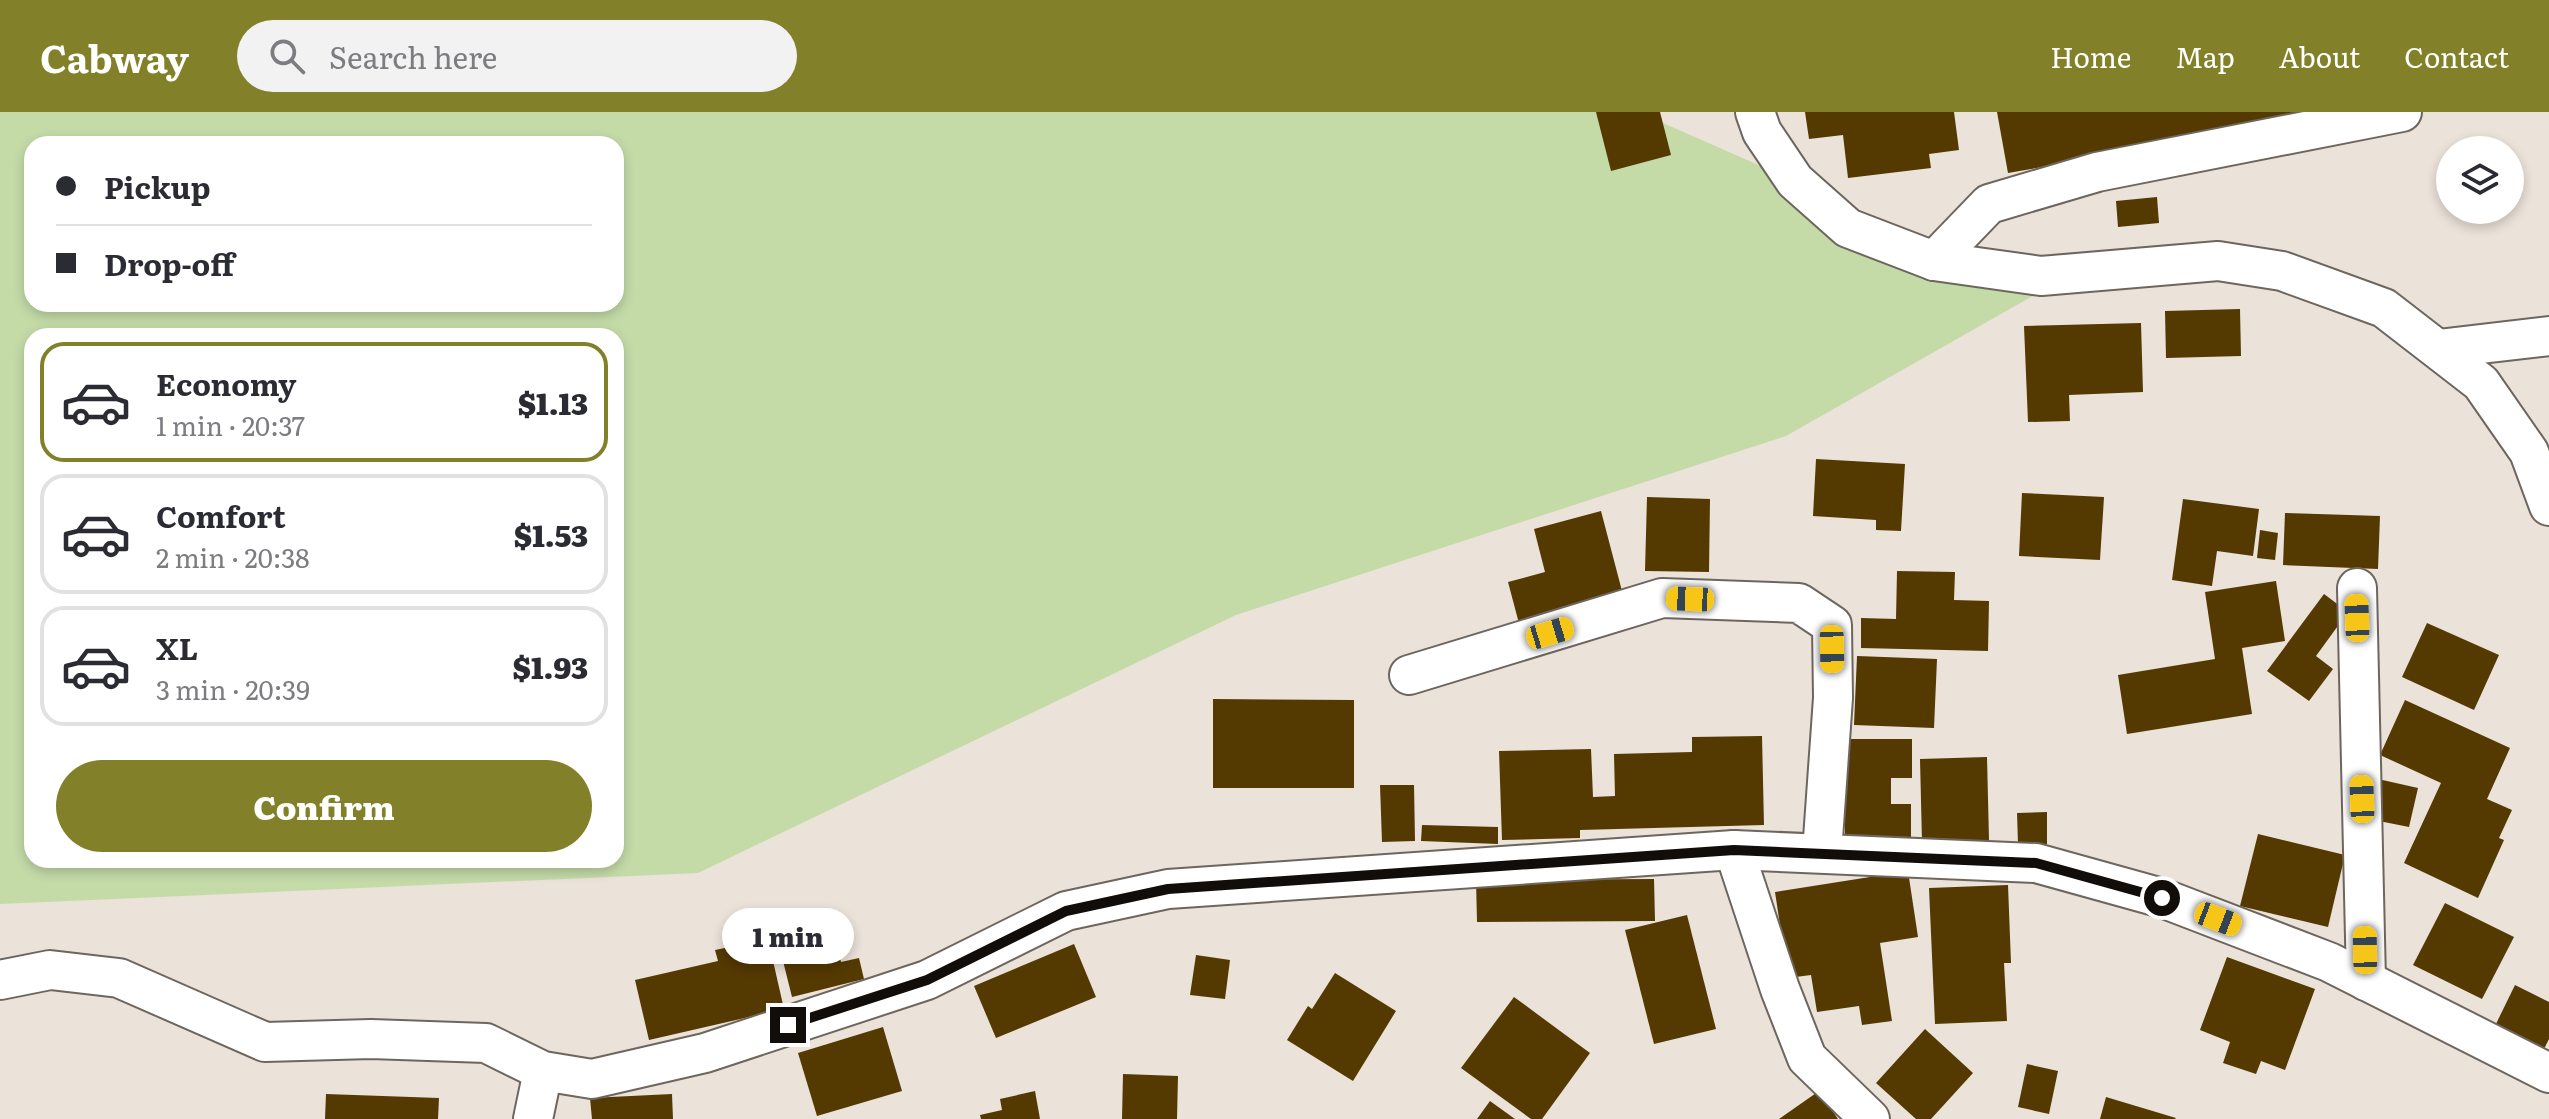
<!DOCTYPE html>
<html lang="en">
<head>
<meta charset="utf-8">
<style>
	:root { --surface:#fff; --page:#f2f2f3; --text:#2b2b33; --muted:#7c7c81; --line:#e1e1e2; --accent:#828129 }
	body { margin:0; font-family:Literata,serif; background:var(--page); color:var(--text); height:100vh; display:flex; flex-direction:column; font-size:30px; white-space:nowrap }
	* { box-sizing:border-box; margin:0 }
	p { font-size:26px; color:var(--muted) }
	.icon { flex:none; width:44px; height:44px; fill:none; stroke:currentColor; stroke-width:2; stroke-linecap:round; stroke-linejoin:round }
	.map { position:relative; flex:1; overflow:hidden }
	.drawer { position:absolute; left:24px; top:216px; width:600px; height:540px; display:flex; flex-direction:column; background:var(--surface); border-radius:24px; box-shadow:0 4px 12px #0003 }
	.drawer>* { flex:none }
	.banner { position:absolute; left:24px; top:24px; width:600px; height:176px; border-radius:24px; box-shadow:0 4px 12px #0003; display:grid; align-content:center; height:176px; padding:0 32px; background:var(--surface) }
	.controls { position:absolute; left:2436px; top:24px; display:grid; gap:16px }
	.controls a { display:grid; place-items:center; width:88px; height:88px; border-radius:50%; background:var(--surface); box-shadow:0 4px 12px #0003; font-size:40px }
	.end { position:absolute; width:36px; height:36px; margin:-18px; border:10px solid #100d0a; background:#fff; box-shadow:0 0 0 4px #fff }
	.from { border-radius:50% }
	.bubble { position:absolute; height:56px; border-radius:28px; background:var(--surface); box-shadow:0 4px 12px #0003; font-size:26px; font-weight:800; line-height:56px; text-align:center }
	.car { position:absolute; width:24px; height:48px; margin:-24px -12px; border-radius:10px; box-shadow:0 0 6px 2px #0007; background:linear-gradient(#f5c518 24%,#345 0 40%,#f5c518 0 76%,#345 0 86%,#f5c518 0) }
	.banner b { display:flex; align-items:center; gap:28px; height:76px; font-size:30px }
	.banner b+b { border-top:2px solid var(--line) }
	.banner i { width:20px; height:20px; background:var(--text) }
	ul { padding:14px 0 0; list-style:none }
	li { display:flex; align-items:center; gap:24px; height:120px; margin:0 16px 12px; padding:0 16px; border:4px solid var(--line); border-radius:24px }
	li div { flex:1 }
	li b { display:block; font-size:30px }
	li em { font-style:normal; font-weight:800 }
	li.on { border-color:var(--accent) }
	li>.icon { width:72px; height:72px; stroke-width:1.5 }
	.button { display:flex; gap:16px; margin-top:auto; padding:16px 32px }
	.button a { flex:1; height:92px; border-radius:48px; background:var(--accent); color:#fff; font-size:32px; font-weight:800; line-height:92px; text-align:center }
	header { display:flex; align-items:center; gap:48px; box-sizing:border-box; height:112px; padding:0 40px; background:var(--accent); color:#fff }
	header strong { font-size:38px }
	nav { display:flex; gap:44px; margin-inline-start:auto; font-size:28px }
	.search { width:560px; height:72px; background:var(--page); display:flex; align-items:center; gap:20px; box-sizing:border-box; padding:0 28px; border-radius:44px; color:var(--muted); font-size:30px }
	.map>svg:first-child { display:block }
</style>
</head>
<body>
<header>
<strong>Cabway</strong>
<div class="search"><svg class="icon" aria-label="search" viewBox="0 0 24 24"><circle cx="10" cy="10" r="6"/><path d="M15 15l6 6"/></svg>Search here</div>
<nav><a>Home</a><a>Map</a><a>About</a><a>Contact</a></nav>
</header>
<div class="map">
<svg width="2549" height="1007" viewBox="0 0 2549 1007">
	<rect width="100%" height="100%" fill="#ebe2d9"/>
	<!-- green -->
	<path fill="#c4dba8" fill-rule="evenodd" d="M 0,0 L 1638,0 L 1795,69 L 1848,116 L 2073,161 L 1786,324 L 1236,503 L 698,761 L 0,792 ZM 32,32 L 616,32 L 616,192 L 32,192 ZM 32,224 L 616,224 L 616,748 L 32,748 Z"/>
	<!-- building -->
	<g fill="#543900">
		<polygon points="1596,0 1660,0 1671,43 1611,59"/>
		<polygon points="1805,0 1954,0 1959,38 1929,42 1931,56 1848,66 1843,23 1809,27"/>
		<polygon points="1997,0 2314,0 2315,8 2008,61"/>
		<polygon points="2157,85 2159,111 2118,115 2116,89"/>
		<polygon points="2240,197 2241,244 2166,246 2165,199"/>
		<polygon points="2141,211 2143,280 2069,283 2070,309 2028,310 2024,214"/>
		<polygon points="1816,347 1905,352 1901,419 1876,418 1876,408 1813,404"/>
		<polygon points="2022,381 2104,385 2100,448 2019,444"/>
		<polygon points="1647,385 1710,387 1709,460 1645,459"/>
		<polygon points="2183,387 2259,397 2253,444 2217,439 2212,474 2172,468"/>
		<polygon points="1601,399 1622,479 1521,519 1508,470 1545,460 1534,417"/>
		<polygon points="2285,401 2380,404 2378,457 2283,453"/>
		<polygon points="2260,418 2278,421 2275,448 2257,446"/>
		<polygon points="1897,459 1955,460 1954,488 1989,489 1988,539 1861,536 1861,506 1896,507"/>
		<polygon points="2276,469 2285,529 2242,536 2252,602 2127,622 2118,563 2215,547 2205,480"/>
		<polygon points="2324,482 2348,500 2316,544 2333,557 2309,589 2267,559"/>
		<polygon points="2427,511 2499,543 2474,598 2402,565"/>
		<polygon points="1857,544 1937,547 1934,616 1854,613"/>
		<polygon points="1213,587 1354,588 1354,676 1213,676"/>
		<polygon points="2405,588 2510,636 2487,687 2512,698 2499,726 2504,728 2478,786 2404,751 2441,671 2380,643"/>
		<polygon points="1762,624 1764,713 1580,718 1580,726 1502,728 1499,639 1591,637 1593,685 1615,684 1614,642 1692,640 1692,625"/>
		<polygon points="1845,627 1912,627 1912,666 1891,666 1891,692 1911,692 1911,726 1845,726"/>
		<polygon points="1987,645 1989,728 1922,730 1920,647"/>
		<polygon points="2378,667 2418,676 2409,715 2369,707"/>
		<polygon points="1380,673 1414,673 1415,729 1382,730"/>
		<polygon points="2047,700 2047,732 2018,733 2017,701"/>
		<polygon points="1422,713 1498,715 1498,732 1421,729"/>
		<polygon points="2258,722 2345,743 2328,815 2240,794"/>
		<polygon points="1908,759 1918,825 1880,831 1892,909 1862,913 1859,894 1817,900 1811,863 1788,866 1775,780"/>
		<polygon points="1654,767 1655,809 1477,810 1476,768"/>
		<polygon points="2008,773 2011,851 2004,851 2007,909 1935,912 1929,776"/>
		<polygon points="2445,791 2514,825 2482,887 2413,853"/>
		<polygon points="1687,803 1716,917 1654,932 1625,818"/>
		<polygon points="768,827 784,897 649,928 635,868 718,849 715,838"/>
		<polygon points="836,827 841,850 859,846 864,867 792,885 781,841"/>
		<polygon points="1074,832 1096,885 996,926 974,874"/>
		<polygon points="1196,843 1230,848 1225,887 1190,883"/>
		<polygon points="2227,845 2315,877 2285,958 2261,949 2256,962 2223,951 2230,930 2200,918"/>
		<polygon points="1335,861 1396,899 1353,969 1287,928 1308,894 1312,897"/>
		<polygon points="2515,873 2549,890 2549,927 2543,939 2494,916"/>
		<polygon points="1514,885 1590,941 1542,1007 1531,1007 1461,956"/>
		<polygon points="883,915 902,979 817,1004 798,941"/>
		<polygon points="1925,917 1973,961 1931,1007 1916,1007 1876,971"/>
		<polygon points="2027,952 2058,959 2049,1002 2018,995"/>
		<polygon points="1123,962 1178,964 1177,1007 1122,1007"/>
		<polygon points="1035,979 1040,1007 981,1007 980,1003 1002,998 1000,987"/>
		<polygon points="1819,979 1838,1007 1779,1007"/>
		<polygon points="326,982 439,986 438,1007 325,1007"/>
		<polygon points="672,982 673,1007 592,1007 590,986"/>
		<polygon points="2106,985 2176,1006 2175,1007 2100,1007"/>
		<polygon points="1490,989 1515,1007 1477,1007"/>
	</g>
	<g fill="none" stroke-linecap="round" stroke-linejoin="round">
		<defs>
			<g id="minor">
				<polyline points="1755,0 1762,20 1795,69 1848,116 1934,149 2041,164 2218,149 2282,159 2384,196 2481,271 2529,340 2549,394"/>
				<polyline points="1934,149 1989,92 2097,60 2402,0"/>
				<polyline points="2438,237 2549,224"/>
				<polyline points="2357,476 2366,869"/>
				<polyline points="1409,563 1662,486 1799,491 1832,513 1833,586 1822,741"/>
				<polyline points="1734,738 1780,877 1807,946 1870,1007"/>
				<polyline points="0,868 50,858 119,866 265,930 371,927 486,931 543,959 592,967 705,941 927,868 1066,799 1168,777 1734,738 2036,751 2162,786 2329,850 2549,961"/>
				<polyline points="533,1007 543,959"/>
			</g>
		</defs>
		<!-- minor casing -->
		<use href="#minor" stroke="#6d665e" stroke-width="42"/>
		<!-- minor -->
		<use href="#minor" stroke="#fff" stroke-width="38"/>
	</g>
	<g fill="none" stroke-linecap="round" stroke-linejoin="round">
		<!-- route -->
		<polyline stroke="#100d0a" stroke-width="10" points="788,913 927,868 1066,799 1168,777 1734,738 2036,751 2162,786"/>
	</g>
</svg>
<div class="controls">
<a><svg class="icon" aria-label="layers" viewBox="0 0 24 24"><path d="M12 4l9 5-9 5-9-5zM3 14l9 5 9-5"/></svg></a>
</div>
<i class="end from" style="left:2162px;top:786px"></i>
<i class="end" style="left:788px;top:913px"></i>
<div class="bubble" style="left:722px;top:796px;width:132px">1 min</div>
<i class="car" style="left:1690px;top:487px;rotate:272deg"></i>
<i class="car" style="left:2357px;top:506px;rotate:358deg"></i>
<i class="car" style="left:1550px;top:521px;rotate:73deg"></i>
<i class="car" style="left:1832px;top:537px;rotate:179deg"></i>
<i class="car" style="left:2362px;top:687px;rotate:358deg"></i>
<i class="car" style="left:2218px;top:807px;rotate:111deg"></i>
<i class="car" style="left:2365px;top:838px;rotate:359deg"></i>
<div class="banner">
<b><i class="from"></i>Pickup</b>
<b><i></i>Drop-off</b>
</div>
<section class="drawer">
<ul>
<li class="on"><svg class="icon" aria-label="car" viewBox="0 0 24 24"><path d="M5 17H2v-5l4-1 3-4h7l3 4 3 1v5h-3M9 17h6M6 11h13"/><circle cx="7" cy="17" r="2"/><circle cx="17" cy="17" r="2"/></svg><div><b>Economy</b><p>1 min · 20:37</p></div><em>$1.13</em></li>
<li><svg class="icon" aria-label="car" viewBox="0 0 24 24"><path d="M5 17H2v-5l4-1 3-4h7l3 4 3 1v5h-3M9 17h6M6 11h13"/><circle cx="7" cy="17" r="2"/><circle cx="17" cy="17" r="2"/></svg><div><b>Comfort</b><p>2 min · 20:38</p></div><em>$1.53</em></li>
<li><svg class="icon" aria-label="car" viewBox="0 0 24 24"><path d="M5 17H2v-5l4-1 3-4h7l3 4 3 1v5h-3M9 17h6M6 11h13"/><circle cx="7" cy="17" r="2"/><circle cx="17" cy="17" r="2"/></svg><div><b>XL</b><p>3 min · 20:39</p></div><em>$1.93</em></li>
</ul>
<div class="button"><a>Confirm</a></div>
</section>
</div>
</body>
</html>
